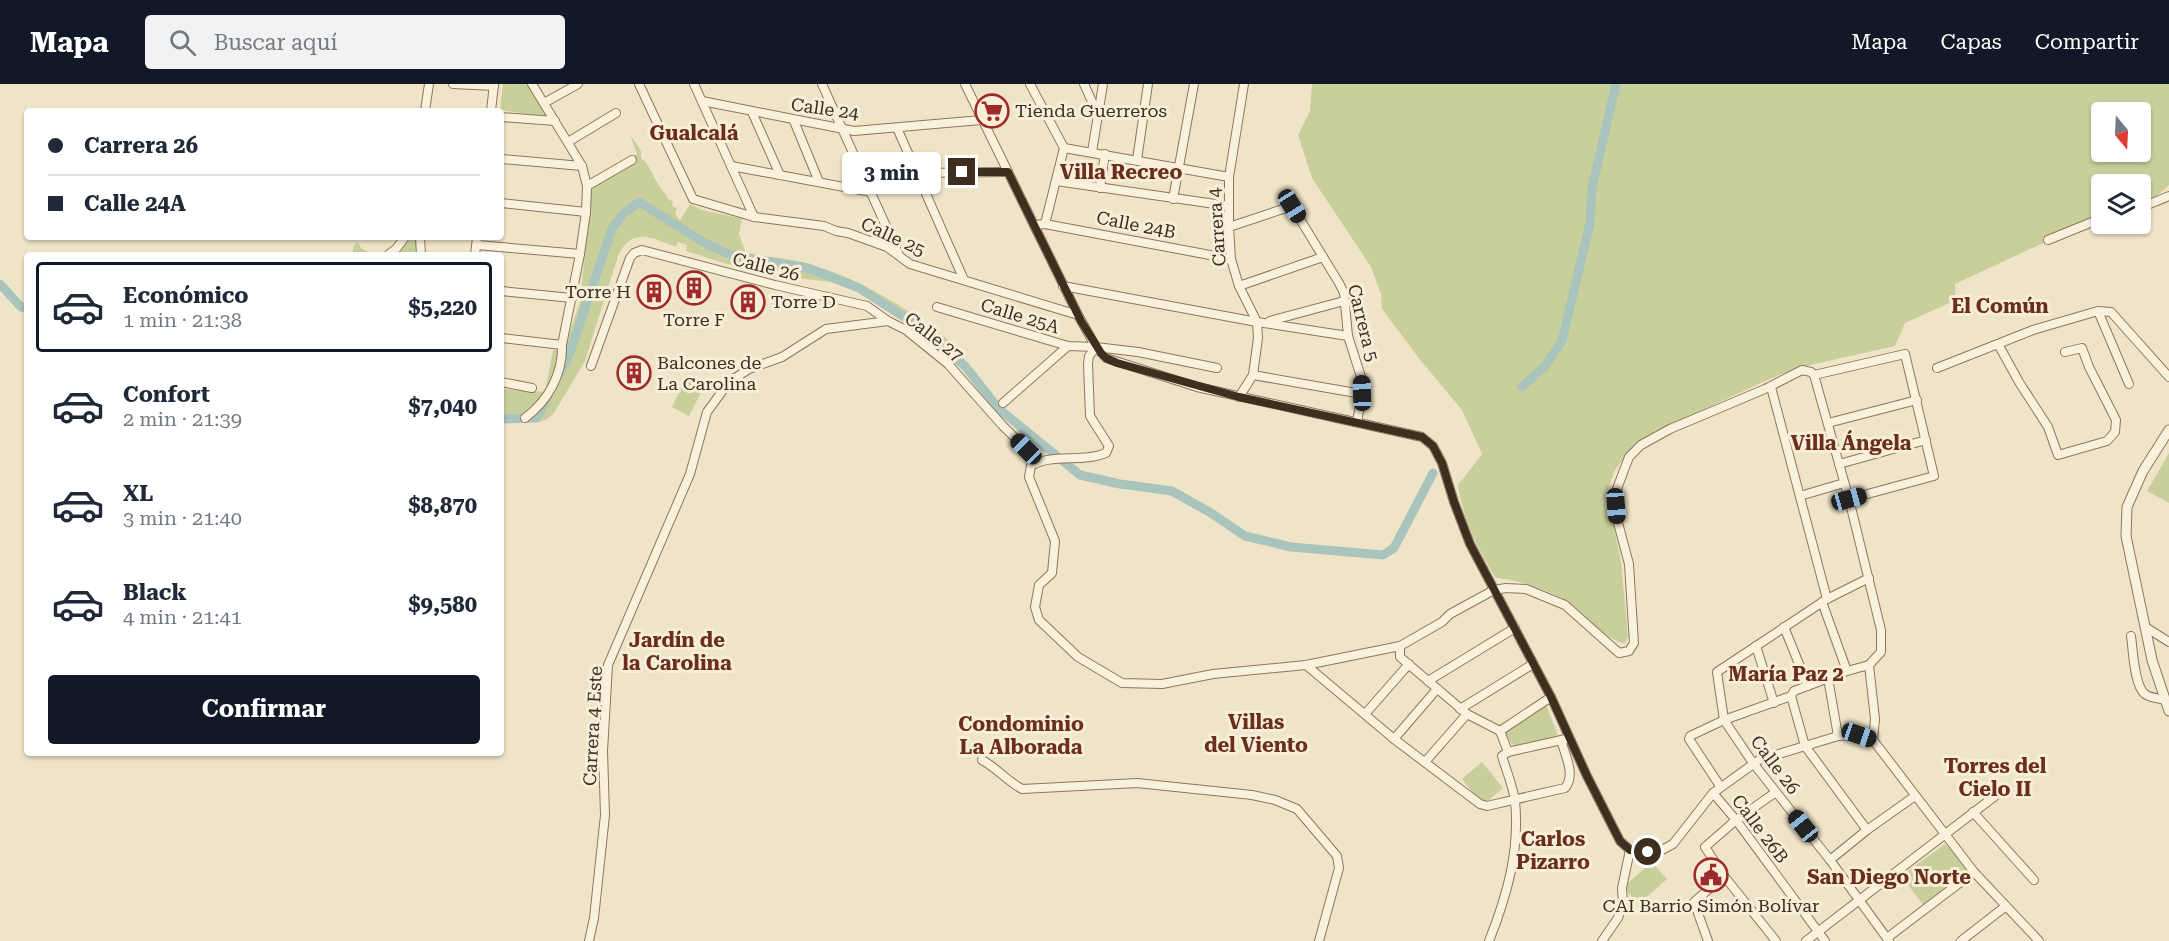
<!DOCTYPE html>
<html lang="es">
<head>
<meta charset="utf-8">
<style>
	:root { --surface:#fff; --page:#f2f2f3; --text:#1f2937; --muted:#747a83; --line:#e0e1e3; --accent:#111827 }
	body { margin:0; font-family:"Roboto Serif",serif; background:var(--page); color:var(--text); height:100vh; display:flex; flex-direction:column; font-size:22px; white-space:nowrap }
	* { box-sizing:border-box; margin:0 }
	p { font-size:20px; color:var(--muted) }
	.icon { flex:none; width:33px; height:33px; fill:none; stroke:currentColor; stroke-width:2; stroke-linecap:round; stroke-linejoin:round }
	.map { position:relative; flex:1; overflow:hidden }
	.sheet { position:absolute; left:24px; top:168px; width:480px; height:504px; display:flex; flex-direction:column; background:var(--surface); border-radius:6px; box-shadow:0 2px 4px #0004 }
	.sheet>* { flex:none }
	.guide { position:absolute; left:24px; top:24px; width:480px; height:132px; border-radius:6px; box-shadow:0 2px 4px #0004; display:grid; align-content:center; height:132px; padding:0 24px; background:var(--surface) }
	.needle { width:39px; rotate:162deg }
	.fabs { position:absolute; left:2091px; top:18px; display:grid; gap:12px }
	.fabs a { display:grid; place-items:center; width:60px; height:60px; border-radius:6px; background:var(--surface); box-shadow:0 2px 4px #0004; font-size:30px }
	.end { position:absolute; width:27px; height:27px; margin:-14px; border:8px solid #3d2e20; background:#fff; box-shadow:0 0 0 3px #fff }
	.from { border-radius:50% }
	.bubble { position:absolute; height:42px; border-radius:6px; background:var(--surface); box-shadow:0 2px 4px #0004; font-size:20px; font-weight:700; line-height:42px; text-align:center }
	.car { position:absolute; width:18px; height:36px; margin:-18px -9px; border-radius:8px; box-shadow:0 0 4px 2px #0007; background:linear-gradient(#222 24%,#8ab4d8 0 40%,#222 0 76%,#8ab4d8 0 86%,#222 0) }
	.guide b { display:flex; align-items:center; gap:21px; height:57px; font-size:22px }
	.guide b+b { border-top:2px solid var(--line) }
	.guide i { width:15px; height:15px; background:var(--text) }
	ul { padding:10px 0 0; list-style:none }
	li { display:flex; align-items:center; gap:18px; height:90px; margin:0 12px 9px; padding:0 12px; border:3px solid transparent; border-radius:6px }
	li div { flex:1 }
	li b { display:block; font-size:22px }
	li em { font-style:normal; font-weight:700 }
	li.on { border-color:var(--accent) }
	li>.icon { width:54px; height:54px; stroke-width:1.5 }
	.cta { display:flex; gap:12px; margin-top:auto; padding:12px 24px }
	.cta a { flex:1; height:69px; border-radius:6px; background:var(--accent); color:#fff; font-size:24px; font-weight:700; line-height:69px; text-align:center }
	header { display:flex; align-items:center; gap:36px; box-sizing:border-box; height:84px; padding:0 30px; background:var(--accent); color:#fff }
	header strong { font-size:28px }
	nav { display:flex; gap:33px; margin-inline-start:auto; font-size:21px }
	.search { width:420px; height:54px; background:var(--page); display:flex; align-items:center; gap:15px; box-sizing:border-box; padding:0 21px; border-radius:6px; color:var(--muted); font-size:22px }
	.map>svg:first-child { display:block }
</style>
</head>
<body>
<header>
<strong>Mapa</strong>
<div class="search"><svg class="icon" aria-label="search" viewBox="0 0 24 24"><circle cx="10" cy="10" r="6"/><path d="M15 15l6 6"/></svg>Buscar aquí</div>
<nav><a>Mapa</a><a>Capas</a><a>Compartir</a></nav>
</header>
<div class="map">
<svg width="2169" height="857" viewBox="0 0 2169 857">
	<rect width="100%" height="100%" fill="#f0e4c8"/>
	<!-- green -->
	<g fill="#c9cf9b" fill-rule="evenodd">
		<polygon points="503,0 528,0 548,33 500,26"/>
		<path d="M 1312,0 L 2169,0 L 2169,101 L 2150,118 L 2141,121 L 2140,100 L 2102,100 L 2101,132 L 1955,200 L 1956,216 L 1905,239 L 1895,262 L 1797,284 L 1772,294 L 1654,348 L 1628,369 L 1615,386 L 1607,408 L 1621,477 L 1628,552 L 1625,560 C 1595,550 1587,529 1564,515 C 1543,504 1519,496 1496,494 C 1476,462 1464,438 1458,401 L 1482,370 L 1462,326 L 1421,277 L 1382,225 L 1381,210 L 1371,183 L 1312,94 L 1298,51 L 1310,27 ZM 2102,28 L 2140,28 L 2140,68 L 2102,68 Z"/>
		<path d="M 630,50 L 641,67 L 641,74 C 653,83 655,102 668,112 L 666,113 L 673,118 L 672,122 L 677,124 L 675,130 L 680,136 L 690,120 C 704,129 726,130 742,135 L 739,150 L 746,170 C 766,173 787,174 806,179 C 861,195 908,224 952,259 L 952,270 L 877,215 L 840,199 L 805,195 L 778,187 L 740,184 L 686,167 L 687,161 L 678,158 L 676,163 C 651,154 632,142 618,172 L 585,277 L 554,329 L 546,336 L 536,338 L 523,334 L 501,333 L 501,305 L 545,308 L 553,266 L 564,265 L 580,218 L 592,95 L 637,70 Z"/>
		<polygon points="405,153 425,153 425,168 423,171 389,171"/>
		<polygon points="357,158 362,165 376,171 353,171 353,163"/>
		<polygon points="686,294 704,303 689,332 672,323"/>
		<polygon points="2169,369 2169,419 2147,407"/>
		<polygon points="1546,620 1558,652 1549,656 1518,664 1511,659 1504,646"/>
		<polygon points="1482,678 1503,704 1483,721 1462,695"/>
		<polygon points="1945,760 1972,788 1925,823 1901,792"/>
		<polygon points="1652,778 1667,795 1639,820 1623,803"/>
	</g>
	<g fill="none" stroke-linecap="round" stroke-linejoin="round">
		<!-- canal -->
		<g stroke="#a9c4bc" stroke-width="9">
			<polyline points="0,200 21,223 27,224"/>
			<polyline points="558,292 569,271 612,145 623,130 639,118 705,159 731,171 808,184 859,204 912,238 965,282 999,325 1080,391 1120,400 1172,407 1211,429 1245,452 1291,463 1383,471 1394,464 1433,389"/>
			<polyline points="1522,303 1545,282 1562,257 1590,139 1592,104 1616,0"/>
			<polyline points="501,335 537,334 548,312"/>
		</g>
		<defs>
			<g id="minor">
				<polyline points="453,0 494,2"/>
				<polyline points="639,0 693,115 754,133 824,142 836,147 848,149 887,163 910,180 1078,231"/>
				<polyline points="694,0 754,133"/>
				<polyline points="822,0 899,171"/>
				<polyline points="965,0 1078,231 1096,263 1106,274 1197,303 1422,353 1433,362 1442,379 1454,418 1470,460 1551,613 1587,692 1620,757 1630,766"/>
				<polyline points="1030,0 1064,64 1045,140"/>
				<polyline points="1084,0 1098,31"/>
				<polyline points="702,17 854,47 981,36"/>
				<polyline points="544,19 578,0"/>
				<polyline points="425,27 429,0"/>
				<polyline points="491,27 494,0"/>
				<polyline points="752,28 780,91"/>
				<polyline points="501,33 555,37"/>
				<polyline points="794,37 819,98"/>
				<polyline points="897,44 964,196"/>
				<polyline points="568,58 616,29"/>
				<polyline points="1064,64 1229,93"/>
				<polyline points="1092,68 1103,0"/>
				<polyline points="501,75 582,82"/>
				<polyline points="1137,76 1148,0"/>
				<polyline points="731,82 871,108"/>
				<polyline points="916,89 1008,88"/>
				<polyline points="1056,97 1229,122"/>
				<polyline points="587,102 632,76"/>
				<polyline points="1100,104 1105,70"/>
				<polyline points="1173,115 1194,0"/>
				<polyline points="501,119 586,128"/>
				<polyline points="2140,124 2169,112"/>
				<polyline points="1034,141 1045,140 1231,175"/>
				<polyline points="1229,143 1292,122 1339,199 1344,209 1348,252 1362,296 1362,310 1357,338"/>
				<polyline points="420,153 421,171"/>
				<polyline points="2048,156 2102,134"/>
				<polyline points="477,161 580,170"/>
				<polyline points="389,170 396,165 405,153"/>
				<polyline points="475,171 477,153"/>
				<polyline points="1063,202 1257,238 1348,252"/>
				<polyline points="1239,202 1323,173"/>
				<polyline points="501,207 572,214"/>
				<polyline points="937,223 1068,262 1096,263 1138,268 1217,284"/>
				<polyline points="2098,227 2129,300"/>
				<polyline points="1270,237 1344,217"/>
				<polyline points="501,254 562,261"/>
				<polyline points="1998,260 2019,298 2048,343 2058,371 2107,357 2115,348 2116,336 2089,283 2082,264 2065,268"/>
				<path d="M 1096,263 L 1089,272 L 1088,280 L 1090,332 L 1109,362 L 1106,369 C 1083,379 1050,369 1031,382 L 1029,393 L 1055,457 L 1052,489 L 1039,501 L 1035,523 L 1039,536 L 1078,573 L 1122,599 L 1162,600 L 1213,590 L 1306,581 L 1400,562 L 1442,538 L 1450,530 L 1494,506 L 1506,504 L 1526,505 L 1565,521 L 1619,569 L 1629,567 L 1634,559 L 1629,480 L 1617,435 L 1615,410 L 1629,373 L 1641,361 L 1670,345 L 1765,305 L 1802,286 L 1811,288 L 1814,291 L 1849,415 L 1881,546 L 1881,568 L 1869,581 L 1875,635 L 1873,656"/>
				<polyline points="591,282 630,174 634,169 642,166 775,201 867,222 888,237"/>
				<polyline points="1937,284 2033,246 2098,227 2111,228 2169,293"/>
				<polyline points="1253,291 1362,310"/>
				<polyline points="1814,291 1905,270 1934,392 1849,415"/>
				<polyline points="501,298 532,304"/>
				<polyline points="1771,303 1827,515"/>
				<polyline points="1239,313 1253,291 1258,254 1257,238 1239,202 1231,175 1229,143 1229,93 1244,0"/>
				<polyline points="1003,319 1068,262"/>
				<path d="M 525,334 C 548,317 563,290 562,261 L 580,170 L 586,128 L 587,102 L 582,82 L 532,0"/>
				<polyline points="1828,339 1917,316"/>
				<polyline points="1839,380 1926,356"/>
				<polyline points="1800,412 1844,399"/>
				<polyline points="1869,494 1827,515 1717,588 1724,636 1753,679 1830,776 1889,857"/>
				<polyline points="1822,518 1847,587"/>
				<polyline points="1784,543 1808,602"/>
				<polyline points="2147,544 2169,558"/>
				<path d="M 2131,552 C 2133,565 2134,602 2145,610 C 2150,614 2158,614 2164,616"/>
				<polyline points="1400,562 1400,573 1467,630 1500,647 1508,668"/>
				<polyline points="1756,562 1774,619"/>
				<path d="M 1306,581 L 1394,655 L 1480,720 L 1487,722 L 1565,704 C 1576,691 1565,671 1561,656"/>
				<polyline points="1828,594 1838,652"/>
				<polyline points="1428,597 1515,544"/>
				<polyline points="1791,612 1805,662 1867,746"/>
				<polyline points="1460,625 1533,580"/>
				<polyline points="1365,630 1409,580"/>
				<polyline points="1500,647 1551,613"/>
				<polyline points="1394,655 1437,605"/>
				<path d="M 982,676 C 997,684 1007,697 1022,705 L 1137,699 L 1252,711 L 1275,716 L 1297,725 L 1337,772 L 1339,784 L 1319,857"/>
				<polyline points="1425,678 1467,630"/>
				<polyline points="1720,702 1689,655 1690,652 1724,636 1791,612 1794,607 1847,587 1869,581"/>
				<polyline points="1776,708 1736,736 1705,763 1724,792 1776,857"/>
				<polyline points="1713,709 1736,736 1825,857"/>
				<polyline points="1973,728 2034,796"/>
				<polyline points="1630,766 1660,767 1673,760 1713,709 1759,676 1838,652 1859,651 1873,656 1974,788 2039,857"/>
				<polyline points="1830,776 1867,746 1915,712"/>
				<polyline points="1887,854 1974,788"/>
				<polyline points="589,857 594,834 605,731 603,667 608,581 690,390 707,328 729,298 749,285 782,273 826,245 888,237 906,246 948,280 1002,341 1038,377"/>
				<path d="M 1489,857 C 1507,812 1520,766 1515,717 C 1513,702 1506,686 1502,672 L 1508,668 L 1566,655"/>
				<polyline points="1602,857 1618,834 1623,819 1622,804 1630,766"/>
				<polyline points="1708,857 1694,818 1724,792"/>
				<polyline points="1806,857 1995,712"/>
				<polyline points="1961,857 2006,822"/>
			</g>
			<polyline id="tertiary" points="2169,346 2143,387 2127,423 2126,452 2152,576 2169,627"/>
		</defs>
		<!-- minor casing -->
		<use href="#minor" stroke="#8d765c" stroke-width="10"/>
		<!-- tertiary casing -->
		<use href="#tertiary" stroke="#8d765c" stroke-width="11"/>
		<!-- minor -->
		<use href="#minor" stroke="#faf1dc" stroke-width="8"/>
		<!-- tertiary -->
		<use href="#tertiary" stroke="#faf1dc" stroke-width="9"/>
	</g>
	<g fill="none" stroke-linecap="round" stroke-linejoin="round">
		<!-- route -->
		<polyline stroke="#3d2e20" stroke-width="8" points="962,88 1008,88 1081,237 1101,269 1106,274 1117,279 1239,313 1422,353 1433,362 1442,379 1454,418 1470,460 1551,613 1587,692 1620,757 1630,766 1648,768"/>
	</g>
	<!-- icons -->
	<defs>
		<symbol id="supermarket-ring" viewBox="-11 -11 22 22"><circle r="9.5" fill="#f7eed8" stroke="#9e2a2b" stroke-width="1.5"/><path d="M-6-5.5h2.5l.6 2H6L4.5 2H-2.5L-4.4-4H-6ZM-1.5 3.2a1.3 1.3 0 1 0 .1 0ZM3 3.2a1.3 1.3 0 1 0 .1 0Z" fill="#9e2a2b"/></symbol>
		<symbol id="building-ring" viewBox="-11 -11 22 22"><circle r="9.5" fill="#f7eed8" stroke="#9e2a2b" stroke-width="1.5"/><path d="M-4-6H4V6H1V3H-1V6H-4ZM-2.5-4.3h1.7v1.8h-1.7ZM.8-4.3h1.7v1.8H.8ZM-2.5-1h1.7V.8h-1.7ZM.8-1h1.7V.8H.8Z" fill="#9e2a2b"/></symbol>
		<symbol id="civic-ring" viewBox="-11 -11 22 22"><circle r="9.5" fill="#f7eed8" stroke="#9e2a2b" stroke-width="1.5"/><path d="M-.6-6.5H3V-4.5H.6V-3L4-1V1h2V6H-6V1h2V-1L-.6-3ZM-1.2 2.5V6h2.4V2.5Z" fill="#9e2a2b"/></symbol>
	</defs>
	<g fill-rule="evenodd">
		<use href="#supermarket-ring" x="973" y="8" width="38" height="38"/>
		<use href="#building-ring" x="675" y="185" width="38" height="38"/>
		<use href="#building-ring" x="635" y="189" width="38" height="38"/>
		<use href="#building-ring" x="729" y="199" width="38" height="38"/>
		<use href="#building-ring" x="615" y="270" width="38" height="38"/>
		<use href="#civic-ring" x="1692" y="772" width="38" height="38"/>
	</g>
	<g text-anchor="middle" stroke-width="6" stroke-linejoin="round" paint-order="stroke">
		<!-- street labels -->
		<g font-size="18" fill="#3d2e20" stroke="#f7eed8">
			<text transform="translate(825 25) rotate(8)" y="6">Calle 24</text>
			<text transform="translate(1136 141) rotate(11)" y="6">Calle 24B</text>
			<text transform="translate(1217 143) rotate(-94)" y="6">Carrera 4</text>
			<text transform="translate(893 153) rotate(25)" y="6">Calle 25</text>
			<text transform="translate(766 183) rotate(14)" y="6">Calle 26</text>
			<text transform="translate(1020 232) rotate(17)" y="6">Calle 25A</text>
			<text transform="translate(1363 239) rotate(76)" y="6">Carrera 5</text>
			<text transform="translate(934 253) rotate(38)" y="6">Calle 27</text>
			<text transform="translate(593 642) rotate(-87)" y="6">Carrera 4 Este</text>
			<text transform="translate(1775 681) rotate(53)" y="6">Calle 26</text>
			<text transform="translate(1760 745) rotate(53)" y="6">Calle 26B</text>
		</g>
		<!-- poi labels -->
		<g font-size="18" fill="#3d2e20" stroke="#f7eed8" text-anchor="start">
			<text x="1015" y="33">Tienda Guerreros</text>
			<text x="631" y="214" text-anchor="end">Torre H</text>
			<text x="771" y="224">Torre D</text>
			<text x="694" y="242" text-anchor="middle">Torre F</text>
			<text x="657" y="285">Balcones de<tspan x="657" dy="21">La Carolina</tspan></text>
			<text x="1711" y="828" text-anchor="middle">CAI Barrio Simón Bolívar</text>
		</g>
		<!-- neighbourhood labels -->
		<g font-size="20" font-weight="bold" fill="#6b2e1e" stroke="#f7eed8">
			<text x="694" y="56">Gualcalá</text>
			<text x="1121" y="95">Villa Recreo</text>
			<text x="2000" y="229">El Común</text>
			<text x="1851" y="366">Villa Ángela</text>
			<text x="677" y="563">Jardín de<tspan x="677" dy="23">la Carolina</tspan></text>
			<text x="1786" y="597">María Paz 2</text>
			<text x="1256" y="645">Villas<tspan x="1256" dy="23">del Viento</tspan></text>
			<text x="1021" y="647">Condominio<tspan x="1021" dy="23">La Alborada</tspan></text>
			<text x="1995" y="689">Torres del<tspan x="1995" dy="23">Cielo II</tspan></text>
			<text x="1553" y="762">Carlos<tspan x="1553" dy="23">Pizarro</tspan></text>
			<text x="1889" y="800">San Diego Norte</text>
		</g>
	</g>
</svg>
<div class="fabs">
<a><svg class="needle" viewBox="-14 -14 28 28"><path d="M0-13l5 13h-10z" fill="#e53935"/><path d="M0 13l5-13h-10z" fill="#747a83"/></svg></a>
<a><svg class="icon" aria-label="layers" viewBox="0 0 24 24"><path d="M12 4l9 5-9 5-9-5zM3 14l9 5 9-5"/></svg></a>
</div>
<i class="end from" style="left:1648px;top:768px"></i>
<i class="end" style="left:962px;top:88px"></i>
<div class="bubble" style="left:842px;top:68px;width:99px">3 min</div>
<i class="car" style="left:1292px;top:122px;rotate:148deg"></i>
<i class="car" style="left:1362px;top:309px;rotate:358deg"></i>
<i class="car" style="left:1026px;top:365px;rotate:315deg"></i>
<i class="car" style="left:1849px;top:415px;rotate:75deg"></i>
<i class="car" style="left:1616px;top:422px;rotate:176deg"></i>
<i class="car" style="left:1859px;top:651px;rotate:109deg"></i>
<i class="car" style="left:1803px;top:742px;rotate:321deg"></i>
<div class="guide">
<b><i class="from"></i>Carrera 26</b>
<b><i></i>Calle 24A</b>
</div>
<section class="sheet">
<ul>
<li class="on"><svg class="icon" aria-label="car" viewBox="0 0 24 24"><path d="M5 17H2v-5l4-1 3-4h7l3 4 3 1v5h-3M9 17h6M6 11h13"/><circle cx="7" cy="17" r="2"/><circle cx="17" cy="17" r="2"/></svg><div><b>Económico</b><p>1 min · 21:38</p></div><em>$5,220</em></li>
<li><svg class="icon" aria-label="car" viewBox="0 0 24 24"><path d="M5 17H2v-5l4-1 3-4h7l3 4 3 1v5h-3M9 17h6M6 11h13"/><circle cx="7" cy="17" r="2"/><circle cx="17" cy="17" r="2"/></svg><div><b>Confort</b><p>2 min · 21:39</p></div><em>$7,040</em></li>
<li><svg class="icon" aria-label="car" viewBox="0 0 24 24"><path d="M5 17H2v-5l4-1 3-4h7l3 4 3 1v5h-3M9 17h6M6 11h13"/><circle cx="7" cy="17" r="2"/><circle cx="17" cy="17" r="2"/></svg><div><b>XL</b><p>3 min · 21:40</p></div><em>$8,870</em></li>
<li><svg class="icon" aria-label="car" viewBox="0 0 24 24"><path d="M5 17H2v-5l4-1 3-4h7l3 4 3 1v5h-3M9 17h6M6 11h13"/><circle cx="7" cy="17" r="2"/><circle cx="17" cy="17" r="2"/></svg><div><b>Black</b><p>4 min · 21:41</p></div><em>$9,580</em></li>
</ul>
<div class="cta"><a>Confirmar</a></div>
</section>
</div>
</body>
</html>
